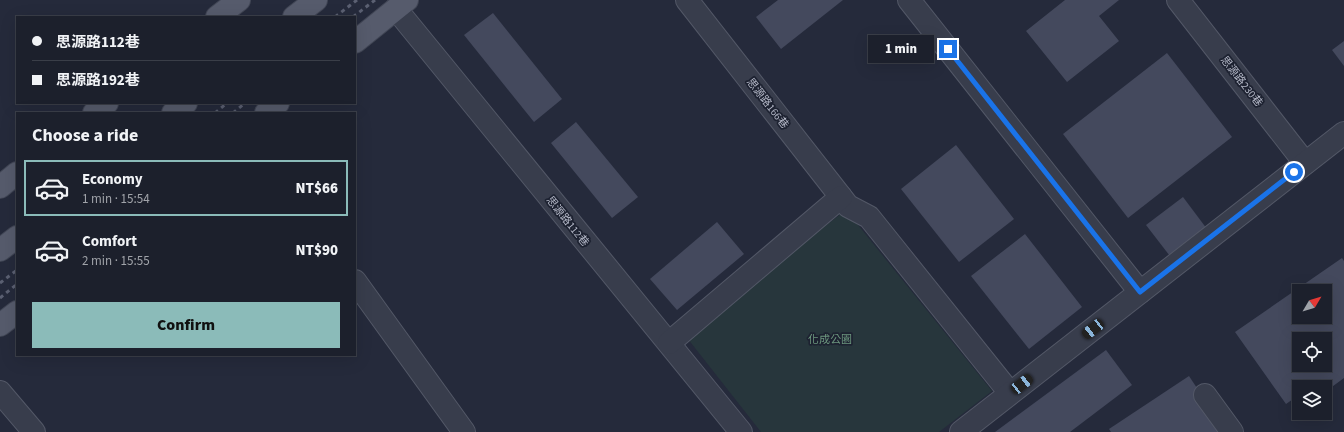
<!DOCTYPE html>
<html lang="en">
<head>
<meta charset="utf-8">
<style>
	:root { --surface:#1c202c; --page:#292d38; --text:#f1f3f6; --muted:#a0a3a9; --line:#3a3e48; --accent:#8bbbb9 }
	body { margin:0; font-family:"Source Sans 3","Noto Sans TC",sans-serif; background:var(--page); color:var(--text); height:100vh; display:flex; flex-direction:column; font-size:15px; white-space:nowrap }
	* { box-sizing:border-box; margin:0 }
	p { font-size:13px; color:var(--muted) }
	.icon { flex:none; width:22px; height:22px; fill:none; stroke:currentColor; stroke-width:2; stroke-linecap:round; stroke-linejoin:round }
	.map { position:relative; flex:1; overflow:hidden }
	.sheet { position:absolute; left:16px; top:112px; width:340px; height:244px; display:flex; flex-direction:column; background:var(--surface); border-radius:0px; box-shadow:0 4px 16px #0002,0 0 0 1px var(--line) }
	.sheet>* { flex:none }
	.banner { position:absolute; left:16px; top:16px; width:340px; height:88px; border-radius:0px; box-shadow:0 4px 16px #0002,0 0 0 1px var(--line); display:grid; align-content:center; height:88px; padding:0 16px; background:var(--surface) }
	.needle { width:26px; rotate:52deg }
	.tools { position:absolute; left:1292px; top:284px; display:grid; gap:8px }
	.tools a { display:grid; place-items:center; width:40px; height:40px; border-radius:0px; background:var(--surface); box-shadow:0 4px 16px #0002,0 0 0 1px var(--line); font-size:20px }
	.end { position:absolute; width:18px; height:18px; margin:-9px; border:5px solid #1a73e8; background:#fff; box-shadow:0 0 0 2px #fff }
	.from { border-radius:50% }
	.bubble { position:absolute; height:28px; border-radius:0px; background:var(--surface); box-shadow:0 4px 16px #0002,0 0 0 1px var(--line); font-size:13px; font-weight:800; line-height:28px; text-align:center }
	.car { position:absolute; width:12px; height:24px; margin:-12px -6px; border-radius:5px; box-shadow:0 0 3px 1px #0007; background:linear-gradient(#222 24%,#8ab4d8 0 40%,#222 0 76%,#8ab4d8 0 86%,#222 0) }
	.banner b { display:flex; align-items:center; gap:14px; height:38px; font-size:15px }
	.banner b+b { border-top:1px solid var(--line) }
	.banner i { width:10px; height:10px; background:var(--text) }
	ul { padding:0; list-style:none }
	li { display:flex; align-items:center; gap:12px; height:56px; margin:0 8px 6px; padding:0 8px; border:2px solid transparent; border-radius:0px }
	li div { flex:1 }
	li b { display:block; font-size:15px }
	li em { font-style:normal; font-weight:800 }
	li.on { border-color:var(--accent) }
	li>.icon { width:36px; height:36px; stroke-width:1.5 }
	h2 { padding:0 16px; font-size:18px; line-height:48px }
	.button { display:flex; gap:8px; margin-top:auto; padding:8px 16px }
	.button a { flex:1; height:46px; border-radius:0px; background:var(--accent); color:#111; font-size:16px; font-weight:800; line-height:46px; text-align:center }
	.map>svg:first-child { display:block }
</style>
</head>
<body>
<div class="map">
<svg width="1344" height="432" viewBox="0 0 1344 432">
	<rect width="100%" height="100%" fill="#252a3b"/>
	<!-- green -->
	<polygon fill="#27363c" points="846,210 992,391 939,432 761,432 684,334"/>
	<!-- building -->
	<g fill="#44495d" fill-rule="evenodd">
		<polygon points="778,0 843,0 781,49 756,17"/>
		<polygon points="1065,0 1119,0 1099,16 1119,41 1067,82 1026,31"/>
		<polygon points="493,13 562,99 534,122 464,35"/>
		<polygon points="1344,41 1344,66 1332,50"/>
		<polygon points="1167,53 1232,137 1128,218 1063,134"/>
		<polygon points="576,122 638,197 612,218 551,143"/>
		<polygon points="956,145 1014,219 959,262 901,189"/>
		<polygon points="1183,197 1210,233 1173,260 1146,225"/>
		<polygon points="717,222 744,254 677,310 650,279"/>
		<polygon points="1025,234 1082,307 1029,349 971,276"/>
		<path d="M 1342,258 L 1344,261 L 1344,378 L 1325,392 L 1325,387 L 1299,387 L 1299,395 L 1286,404 L 1235,332 ZM 1299,291 L 1325,291 L 1325,317 L 1299,317 ZM 1299,339 L 1325,339 L 1325,365 L 1299,365 Z"/>
		<polygon points="1106,350 1132,385 1070,432 995,432"/>
		<polygon points="1189,376 1226,432 1111,432 1109,429"/>
	</g>
	<g fill="none" stroke-linecap="round" stroke-linejoin="round">
		<defs>
			<g id="minor">
				<polyline points="687,0 848,206 869,217 1010,393"/>
				<polyline points="909,0 1140,292"/>
				<polyline points="1178,0 1305,163"/>
				<polyline points="396,9 741,432"/>
				<polyline points="355,281 464,432"/>
				<polyline points="669,343 841,197"/>
				<polyline points="0,392 34,432"/>
				<polyline points="1205,395 1232,432"/>
				<polyline points="961,432 1344,133"/>
			</g>
			<g id="major">
				<polyline points="217,17 239,0"/>
				<polyline points="294,17 316,0"/>
				<polyline points="355,42 407,0"/>
				<polyline points="94,113 107,103"/>
				<polyline points="173,113 186,103"/>
				<polyline points="266,113 278,103"/>
				<polyline points="0,187 17,173"/>
				<polyline points="0,250 17,237"/>
				<polyline points="0,325 17,312"/>
			</g>
		</defs>
		<!-- minor casing -->
		<use href="#minor" stroke="#535867" stroke-width="24"/>
		<!-- major casing -->
		<use href="#major" stroke="#414655" stroke-width="24"/>
		<!-- minor -->
		<use href="#minor" stroke="#383d4c" stroke-width="22"/>
		<!-- major -->
		<use href="#major" stroke="#565b6c" stroke-width="22"/>
		<!-- rail -->
		<g stroke="#5b6072" stroke-width="3" stroke-dasharray="4 4" stroke-linecap="butt">
			<polyline points="335,17 357,0"/>
			<polyline points="353,17 375,0"/>
			<polyline points="215,113 227,103"/>
			<polyline points="233,113 245,103"/>
			<polyline points="0,283 17,270"/>
			<polyline points="0,298 17,284"/>
		</g>
	</g>
	<g fill="none" stroke-linecap="round" stroke-linejoin="round">
		<!-- route -->
		<polyline stroke="#1a73e8" stroke-width="5" points="948,49 1140,292 1294,172"/>
	</g>
	<g text-anchor="middle" stroke-width="3.5" stroke-linejoin="round" paint-order="stroke">
		<!-- street labels -->
		<g font-size="11" fill="#b4b8c7" stroke="#1d2231">
			<text transform="translate(1242 81) rotate(52)" y="4">思源路230巷</text>
			<text transform="translate(768 103) rotate(52)" y="4">思源路166巷</text>
			<text transform="translate(568 221) rotate(51)" y="4">思源路112巷</text>
		</g>
		<!-- park labels -->
		<g font-size="11" fill="#6c977e" stroke="#1d2231">
			<text x="830" y="343">化成公園</text>
		</g>
	</g>
</svg>
<div class="tools">
<a><svg class="needle" viewBox="-14 -14 28 28"><path d="M0-13l5 13h-10z" fill="#e53935"/><path d="M0 13l5-13h-10z" fill="#a0a3a9"/></svg></a>
<a><svg class="icon" aria-label="locate" viewBox="0 0 24 24"><circle cx="12" cy="12" r="6"/><path d="M12 2v4M12 18v4M2 12h4M18 12h4"/></svg></a>
<a><svg class="icon" aria-label="layers" viewBox="0 0 24 24"><path d="M12 4l9 5-9 5-9-5zM3 14l9 5 9-5"/></svg></a>
</div>
<i class="end from" style="left:1294px;top:172px"></i>
<i class="end" style="left:948px;top:49px"></i>
<div class="bubble" style="left:868px;top:35px;width:66px">1 min</div>
<i class="car" style="left:1093px;top:329px;rotate:232deg"></i>
<i class="car" style="left:1022px;top:384px;rotate:52deg"></i>
<div class="banner">
<b><i class="from"></i>思源路112巷</b>
<b><i></i>思源路192巷</b>
</div>
<section class="sheet">
<h2>Choose a ride</h2>
<ul>
<li class="on"><svg class="icon" aria-label="car" viewBox="0 0 24 24"><path d="M5 17H2v-5l4-1 3-4h7l3 4 3 1v5h-3M9 17h6M6 11h13"/><circle cx="7" cy="17" r="2"/><circle cx="17" cy="17" r="2"/></svg><div><b>Economy</b><p>1 min · 15:54</p></div><em>NT$66</em></li>
<li><svg class="icon" aria-label="car" viewBox="0 0 24 24"><path d="M5 17H2v-5l4-1 3-4h7l3 4 3 1v5h-3M9 17h6M6 11h13"/><circle cx="7" cy="17" r="2"/><circle cx="17" cy="17" r="2"/></svg><div><b>Comfort</b><p>2 min · 15:55</p></div><em>NT$90</em></li>
</ul>
<div class="button"><a>Confirm</a></div>
</section>
</div>
</body>
</html>
